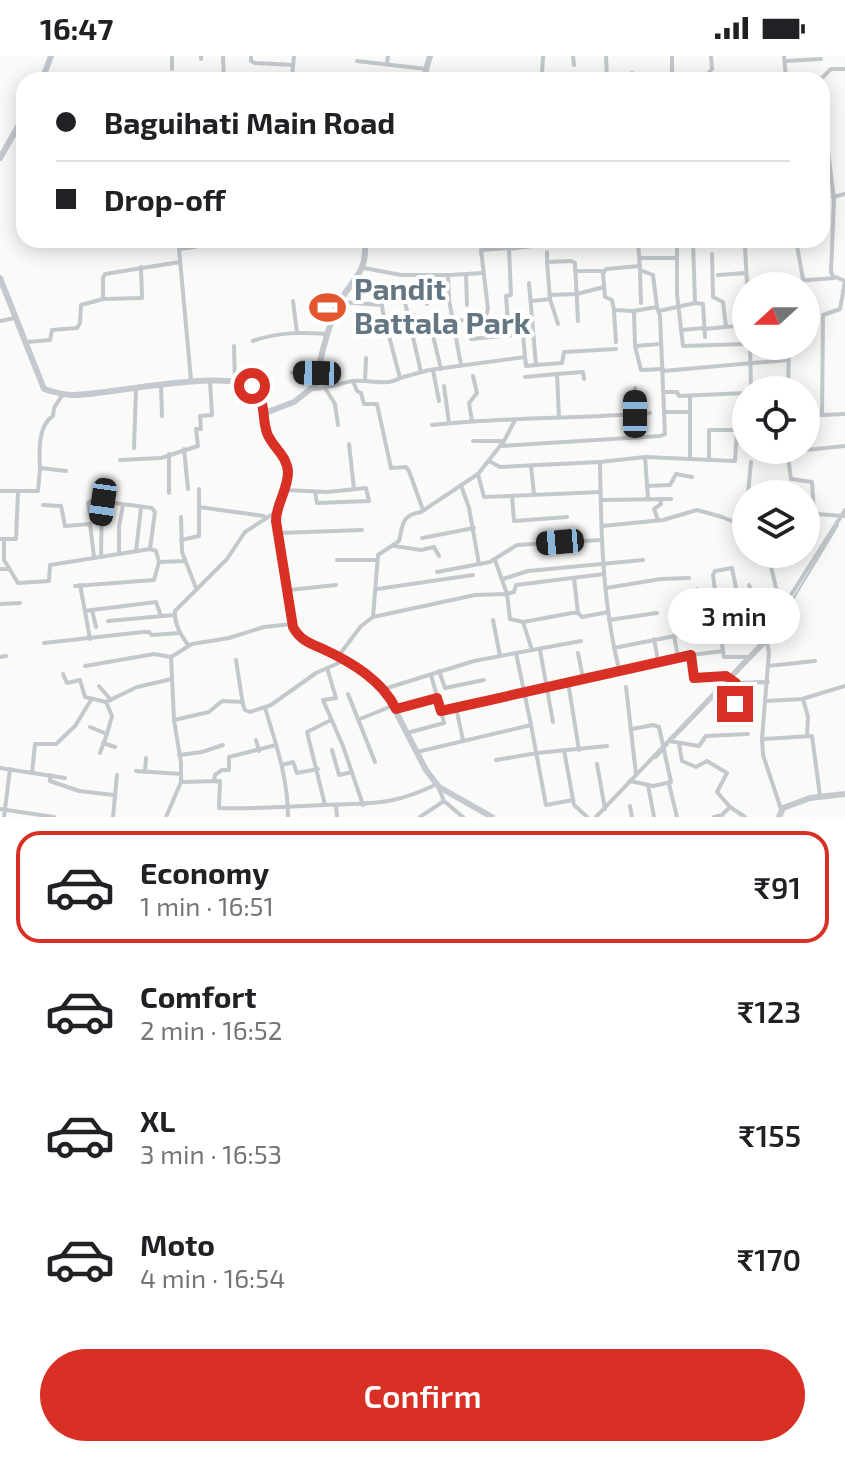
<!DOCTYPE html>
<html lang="en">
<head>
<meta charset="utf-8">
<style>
	:root { --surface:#fff; --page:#f6f6f6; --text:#202124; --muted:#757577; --line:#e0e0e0; --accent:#d93025 }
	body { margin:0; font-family:"Exo 2",sans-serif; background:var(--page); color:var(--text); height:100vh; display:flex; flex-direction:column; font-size:30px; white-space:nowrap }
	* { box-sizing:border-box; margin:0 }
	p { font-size:26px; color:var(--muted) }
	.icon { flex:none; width:44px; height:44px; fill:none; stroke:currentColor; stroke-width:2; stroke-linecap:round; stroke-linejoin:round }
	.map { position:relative; height:761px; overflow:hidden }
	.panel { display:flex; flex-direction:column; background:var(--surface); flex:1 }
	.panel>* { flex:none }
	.banner { position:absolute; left:16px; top:16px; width:814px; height:176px; border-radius:24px; box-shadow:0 4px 20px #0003; display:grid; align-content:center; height:176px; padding:0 40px; background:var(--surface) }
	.needle { width:52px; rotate:249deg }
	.tools { position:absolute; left:732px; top:216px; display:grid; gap:16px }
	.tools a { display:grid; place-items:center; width:88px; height:88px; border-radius:50%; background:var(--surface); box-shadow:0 4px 20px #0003; font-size:40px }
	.end { position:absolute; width:36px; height:36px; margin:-18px; border:10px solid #d93025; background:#fff; box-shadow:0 0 0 4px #fff }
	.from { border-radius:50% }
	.bubble { position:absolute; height:56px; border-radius:28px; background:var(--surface); box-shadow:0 4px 20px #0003; font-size:26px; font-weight:600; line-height:56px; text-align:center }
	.car { position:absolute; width:24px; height:48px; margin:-24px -12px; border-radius:10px; box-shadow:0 0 6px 2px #0007; background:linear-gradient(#222 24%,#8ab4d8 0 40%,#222 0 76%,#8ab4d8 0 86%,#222 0) }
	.banner b { display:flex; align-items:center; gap:28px; height:76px; font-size:30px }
	.banner b+b { border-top:2px solid var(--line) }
	.banner i { width:20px; height:20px; background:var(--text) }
	ul { padding:14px 0 0; list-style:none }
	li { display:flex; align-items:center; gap:24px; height:112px; margin:0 16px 12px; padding:0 24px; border:4px solid transparent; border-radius:24px }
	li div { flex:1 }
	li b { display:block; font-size:30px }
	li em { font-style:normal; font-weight:600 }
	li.on { border-color:var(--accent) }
	li>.icon { width:72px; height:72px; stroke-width:1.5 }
	.primary-button { display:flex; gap:16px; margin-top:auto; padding:16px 40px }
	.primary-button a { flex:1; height:92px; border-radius:48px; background:var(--accent); color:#fff; font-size:32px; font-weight:600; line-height:92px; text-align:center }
	.status { display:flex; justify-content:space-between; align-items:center; height:56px; padding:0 40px; background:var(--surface); direction:ltr }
	.status svg { height:22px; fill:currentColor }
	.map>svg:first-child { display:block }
</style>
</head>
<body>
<div class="status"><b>16:47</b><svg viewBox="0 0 49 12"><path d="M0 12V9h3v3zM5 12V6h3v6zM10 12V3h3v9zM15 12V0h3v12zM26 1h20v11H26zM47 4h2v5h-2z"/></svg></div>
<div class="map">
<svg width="845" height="761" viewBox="0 0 845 761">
	<rect width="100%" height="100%" fill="#fafaf8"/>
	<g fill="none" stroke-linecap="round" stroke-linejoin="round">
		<!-- stream -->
		<g stroke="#bbc7cb" stroke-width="2">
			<polyline points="769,583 838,469"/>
			<polyline points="674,682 765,588"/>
			<polyline points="656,702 668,688"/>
		</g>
		<!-- street -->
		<g stroke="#c3c8cc" stroke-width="4">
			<polyline points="172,0 172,13"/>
			<polyline points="201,0 201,3"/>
			<polyline points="223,0 224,24"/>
			<polyline points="251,0 251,5 255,7 293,9"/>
			<polyline points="294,0 292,20 325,24"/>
			<polyline points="573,0 574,9"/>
			<polyline points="606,0 607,24"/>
			<polyline points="672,0 672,24"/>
			<polyline points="784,0 786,22"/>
			<polyline points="357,5 426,13"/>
			<polyline points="785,5 821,3"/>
			<polyline points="387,8 388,0"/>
			<polyline points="542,17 543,0"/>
			<polyline points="786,23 822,22 831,13 845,13"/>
			<polyline points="632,24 632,17"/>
			<polyline points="702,24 712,13 711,0"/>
			<polyline points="833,141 845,138"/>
			<polyline points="694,184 677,186 677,238 683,290 746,288"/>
			<polyline points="796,184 803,223"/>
			<polyline points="693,185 695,247"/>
			<polyline points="712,198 713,241 723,246 726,271"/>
			<polyline points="640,202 676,202"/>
			<polyline points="547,206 547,196"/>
			<polyline points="141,211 142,242 103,243 103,222 105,218 180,206"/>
			<polyline points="364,212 401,219 448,219 449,244 461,309"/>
			<polyline points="575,215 603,215"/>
			<polyline points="640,217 641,247"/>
			<polyline points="466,218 467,249"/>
			<polyline points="427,219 427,248"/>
			<polyline points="449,219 483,217"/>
			<polyline points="718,219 746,217"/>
			<polyline points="379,227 383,257 400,322 429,314 525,301 523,278 471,283"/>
			<polyline points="529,227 536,309 562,307 564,296 616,293"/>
			<polyline points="747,228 745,190 748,184"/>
			<polyline points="747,229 834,222"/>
			<polyline points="550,239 577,238 604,231"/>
			<polyline points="404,242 421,316"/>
			<polyline points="293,245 297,277"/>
			<polyline points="532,245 550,243"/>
			<polyline points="340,246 382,249"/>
			<polyline points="657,251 634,255 635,290 641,314 663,313"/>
			<polyline points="634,255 614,254 612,244 605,241 603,218 606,213 640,210"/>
			<polyline points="659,255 695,247 703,248 705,281"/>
			<polyline points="614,256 616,286"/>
			<polyline points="0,265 15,262"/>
			<polyline points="452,266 486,260 488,253 481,194 510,192"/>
			<polyline points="558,268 550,243 547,206 571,205 575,207 578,265"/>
			<polyline points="704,273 746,269"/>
			<polyline points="681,274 704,272"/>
			<polyline points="433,280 441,313"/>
			<polyline points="509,280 506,240 511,239 509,193 532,190 532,184"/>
			<path d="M 253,285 C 278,276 302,276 327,278"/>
			<polyline points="27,286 50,284 52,274 77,272 80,267 81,249 103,243"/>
			<polyline points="234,290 235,327"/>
			<polyline points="635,290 661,288"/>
			<polyline points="750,290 751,334"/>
			<polyline points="525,301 526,310 536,309"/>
			<polyline points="433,314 439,345"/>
			<polyline points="663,315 788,304"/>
			<polyline points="292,317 317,317"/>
			<polyline points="557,318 583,316 584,323"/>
			<polyline points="525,321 557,318 559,361"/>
			<polyline points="191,324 179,193 195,191 196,184"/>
			<polyline points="353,325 357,335 361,337 364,348 377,348 391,412 406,411 409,415 423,454"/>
			<polyline points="365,325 366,302"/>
			<polyline points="161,329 162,360"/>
			<polyline points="444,330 449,367"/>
			<polyline points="325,332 335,348 338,369"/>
			<path d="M 313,333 C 327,333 339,327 353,325 C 369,323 385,331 400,322"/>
			<polyline points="788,334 789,290"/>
			<polyline points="664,336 677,336 679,340 746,337"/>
			<polyline points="665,356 690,356"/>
			<polyline points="635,358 635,332"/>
			<polyline points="806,359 822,359 823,259 840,253 845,225 833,220 831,216 834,144 822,45"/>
			<polyline points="822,359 845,358"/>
			<polyline points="472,365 469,347 477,337 473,320"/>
			<path d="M 432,369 C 505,361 576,363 650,357"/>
			<polyline points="473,385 504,385"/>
			<polyline points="349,388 354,433"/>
			<polyline points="500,390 660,380 665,378 660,260 657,251 653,219 640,214 638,184"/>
			<polyline points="134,392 136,333"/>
			<polyline points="184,393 188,433"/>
			<polyline points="787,394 802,394"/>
			<polyline points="806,394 845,390"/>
			<polyline points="787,395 791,423 812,426 814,458"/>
			<polyline points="169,398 169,437"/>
			<polyline points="645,401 648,442"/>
			<polyline points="690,403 690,342"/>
			<polyline points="709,403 709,374 737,374 738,371 746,371"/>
			<polyline points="120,404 161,402 198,390 196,373 201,373 200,360 212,359 210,325"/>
			<polyline points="600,406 645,401 735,405 737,374"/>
			<polyline points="531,410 534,438"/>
			<path d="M 40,412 C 39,396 38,369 53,360 L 54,352 L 63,338"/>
			<polyline points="478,418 484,441 601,436"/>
			<polyline points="461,429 469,452 479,508"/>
			<polyline points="647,430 670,429 676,418 692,421"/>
			<polyline points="285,434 327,436 366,432 369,445 317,447 315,436"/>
			<polyline points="0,435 38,435 40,412 66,415"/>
			<polyline points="748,438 751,406"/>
			<polyline points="512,440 514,465 567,461"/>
			<polyline points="601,444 671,443"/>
			<polyline points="43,449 61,450 65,470 90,468 94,501"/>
			<polyline points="199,451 264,460"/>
			<polyline points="746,451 746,452"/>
			<polyline points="90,457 88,447 92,444 152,452 155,456 150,493"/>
			<polyline points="181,461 182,496 196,532"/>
			<polyline points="806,461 816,458 845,460"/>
			<polyline points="658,464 654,453 661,448 660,443"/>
			<polyline points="602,470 663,464 697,454 722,461 746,471"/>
			<polyline points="279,477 362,474"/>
			<polyline points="422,482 474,472"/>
			<polyline points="0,483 16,483 18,437"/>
			<polyline points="4,483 4,504 18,527 49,525 50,509 150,493 156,495 159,506 184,505"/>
			<polyline points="181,484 199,480 199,433"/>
			<polyline points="394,490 421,494 434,491 439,500"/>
			<polyline points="136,495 141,452"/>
			<polyline points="119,498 119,471 123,449"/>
			<polyline points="101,500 102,446"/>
			<polyline points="337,504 377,504"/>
			<polyline points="495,504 507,538 514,536 516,529 604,518"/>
			<polyline points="0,513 8,513"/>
			<polyline points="437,516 490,506 517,489 601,484"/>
			<polyline points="574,522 578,557"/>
			<polyline points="503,523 528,515 643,504"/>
			<polyline points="80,529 85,555 92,554"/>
			<polyline points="749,529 760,557 769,596 762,683 763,699 781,753"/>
			<polyline points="75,530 154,524 159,506"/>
			<polyline points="606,532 661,523 689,522"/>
			<polyline points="377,533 473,519"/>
			<polyline points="289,534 336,529"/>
			<polyline points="0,548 20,547"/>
			<polyline points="782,553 845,454"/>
			<polyline points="85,555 90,583"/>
			<polyline points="373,561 475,539 507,538 510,563 523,566 532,594 474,605 384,633"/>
			<polyline points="493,564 500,600"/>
			<polyline points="609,564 657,557"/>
			<polyline points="108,565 174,559"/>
			<polyline points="523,566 572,557 578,557 582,561 608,556"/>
			<polyline points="96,571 92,554 156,546 161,560"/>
			<polyline points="674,580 678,601"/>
			<polyline points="654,583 658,605"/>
			<polyline points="44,587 143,576 149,576 152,579 180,577"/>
			<path d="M 188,589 C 181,579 174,568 175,555 L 227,503 L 245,476 L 276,456"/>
			<polyline points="614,592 700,575 697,533"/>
			<polyline points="532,594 581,585"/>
			<polyline points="540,594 553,666"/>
			<polyline points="723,595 713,519 715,515 732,512 736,532"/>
			<polyline points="516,597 531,669"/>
			<polyline points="578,597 583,622"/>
			<polyline points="0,601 6,600"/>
			<path d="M 337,602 L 361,570 L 373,561 L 378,499 L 399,485 C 403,469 401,459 421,456 L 478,418 L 504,385 L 515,364"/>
			<polyline points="236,604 243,649 245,654 250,656 271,649 316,617 343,605"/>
			<polyline points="85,610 154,598 171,601"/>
			<polyline points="768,610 815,605"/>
			<polyline points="327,612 336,642 323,644 343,690 363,749"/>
			<polyline points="619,613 691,599"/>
			<polyline points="439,615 445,632 484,624"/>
			<polyline points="63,618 67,627 80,624 85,641 106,646 137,631 172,623"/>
			<polyline points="431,619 441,655"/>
			<polyline points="568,626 579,694"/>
			<polyline points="736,627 768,626"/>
			<polyline points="99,630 111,644"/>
			<polyline points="626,631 636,718"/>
			<polyline points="348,638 375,706"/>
			<polyline points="803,643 808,661 807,680"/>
			<polyline points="766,645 802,643 845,630"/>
			<path d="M 265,652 C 276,688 288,722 288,761"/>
			<polyline points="396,653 437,642"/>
			<polyline points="457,656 463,684"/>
			<polyline points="360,663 392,650"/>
			<polyline points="174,664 209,656 222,645 243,646"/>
			<polyline points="734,668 736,627 726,620 694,622 691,599 723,595 724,601 747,601"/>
			<polyline points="90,671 107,678 112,660 106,646"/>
			<path d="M 407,677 L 444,667 L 441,655 L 619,613 C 602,545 601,475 600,406 L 500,411 L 489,405"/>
			<polyline points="763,683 812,680 820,740"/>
			<polyline points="256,684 259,695"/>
			<polyline points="669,685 699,690 706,680 748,678"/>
			<polyline points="103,687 115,691"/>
			<polyline points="679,688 682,705 696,711 707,705 727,717 717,736 730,751 745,761"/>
			<polyline points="332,694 339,719 352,716"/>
			<polyline points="564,694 574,749 587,761"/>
			<polyline points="417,696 531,669 546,749 573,744"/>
			<polyline points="100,697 107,678"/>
			<polyline points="179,699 202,696 223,689"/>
			<polyline points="496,704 537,697 607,690"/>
			<polyline points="597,708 605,753"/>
			<polyline points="282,709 293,706 297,717 318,713"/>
			<polyline points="0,712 65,722"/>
			<polyline points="136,715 181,718"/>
			<polyline points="145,716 146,702"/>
			<polyline points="32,717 35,688 56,688 75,670 91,644"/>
			<polyline points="50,719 50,725 79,735 114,739"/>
			<polyline points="214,725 215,719 222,714 229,714 229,701 276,689"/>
			<polyline points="630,725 653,730 671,726 659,671 653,669 632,673"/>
			<path d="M 181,726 L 220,725 L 219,752 C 255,753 290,751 326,749 C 373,747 392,750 437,728"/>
			<polyline points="669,728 677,761"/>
			<polyline points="648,729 654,761"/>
			<polyline points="439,733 444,745 463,761"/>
			<polyline points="325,749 307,676 331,664"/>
			<polyline points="336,749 337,761"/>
			<polyline points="630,750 632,761"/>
			<polyline points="0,753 54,761"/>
			<polyline points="4,761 10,713"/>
			<polyline points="113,761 117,719"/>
			<polyline points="166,761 181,726 181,707 174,664 171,601 192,588 229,582 264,571 292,568"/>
			<polyline points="420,761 444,745"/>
			<polyline points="596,761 765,584 781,553 768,498"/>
			<polyline points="714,761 722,759 730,751"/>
		</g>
		<!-- secondary -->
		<g stroke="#c3c9ce" stroke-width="6">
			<polyline points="42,24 51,0"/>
			<polyline points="423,24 430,0"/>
			<polyline points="0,102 24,60"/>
			<path d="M 0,222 L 44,333 C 53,336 64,339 74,339 C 108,339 234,310 256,334 C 266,345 264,361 267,375 C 270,391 288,399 288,418 C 288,435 276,448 276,465 L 295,575 L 303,585 L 325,594 L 382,629 L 426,714 L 439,731 L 492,761"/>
			<path d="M 265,357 L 294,346 L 317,328 C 317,310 332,256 342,242 C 357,218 367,215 365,184"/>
			<polyline points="779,761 783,752 810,742 845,738"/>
		</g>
	</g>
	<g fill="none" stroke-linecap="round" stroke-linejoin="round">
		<!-- route -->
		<path stroke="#d93025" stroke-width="10" d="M 252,330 C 267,344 261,359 267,377 C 272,391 287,399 288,416 C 288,434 276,448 276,465 L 293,571 C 300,584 309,587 323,593 C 351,606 382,624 396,653 L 437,642 L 441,655 L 691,599 L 694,622 L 726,620 L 736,627 L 735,648"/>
	</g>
	<!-- icons -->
	<defs>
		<symbol id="stadium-bare" viewBox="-9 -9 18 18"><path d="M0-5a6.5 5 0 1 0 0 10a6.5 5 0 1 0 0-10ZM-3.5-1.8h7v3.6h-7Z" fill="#e4572e" stroke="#fff" stroke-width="2.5" paint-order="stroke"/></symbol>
	</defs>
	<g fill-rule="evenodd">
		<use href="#stadium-bare" x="302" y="226" width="51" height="51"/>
	</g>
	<g text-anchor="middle" stroke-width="8" stroke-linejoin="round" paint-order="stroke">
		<!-- poi labels -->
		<g font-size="30" font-weight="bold" fill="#657683" stroke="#fff" text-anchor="start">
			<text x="354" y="244">Pandit<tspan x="354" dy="34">Battala Park</tspan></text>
		</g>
	</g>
</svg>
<div class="tools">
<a><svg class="needle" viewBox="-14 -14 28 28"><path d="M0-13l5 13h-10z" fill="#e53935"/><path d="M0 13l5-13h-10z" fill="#757577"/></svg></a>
<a><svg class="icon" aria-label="locate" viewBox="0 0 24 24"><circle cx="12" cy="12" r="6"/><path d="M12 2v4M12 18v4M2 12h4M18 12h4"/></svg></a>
<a><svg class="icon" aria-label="layers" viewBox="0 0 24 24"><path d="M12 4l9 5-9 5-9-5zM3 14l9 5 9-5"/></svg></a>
</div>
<i class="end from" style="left:252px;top:330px"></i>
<i class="end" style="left:735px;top:648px"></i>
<div class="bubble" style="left:668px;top:532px;width:132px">3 min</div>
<i class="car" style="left:317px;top:317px;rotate:271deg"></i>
<i class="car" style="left:635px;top:358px;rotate:0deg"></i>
<i class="car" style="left:103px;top:446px;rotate:188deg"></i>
<i class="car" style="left:560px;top:486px;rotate:265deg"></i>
<div class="banner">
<b><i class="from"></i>Baguihati Main Road</b>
<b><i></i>Drop-off</b>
</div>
</div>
<section class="panel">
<ul>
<li class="on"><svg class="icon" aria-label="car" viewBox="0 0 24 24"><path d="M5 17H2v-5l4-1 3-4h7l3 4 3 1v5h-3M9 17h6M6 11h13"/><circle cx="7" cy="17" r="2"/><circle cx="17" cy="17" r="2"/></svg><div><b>Economy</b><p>1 min · 16:51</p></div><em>₹91</em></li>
<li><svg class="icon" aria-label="car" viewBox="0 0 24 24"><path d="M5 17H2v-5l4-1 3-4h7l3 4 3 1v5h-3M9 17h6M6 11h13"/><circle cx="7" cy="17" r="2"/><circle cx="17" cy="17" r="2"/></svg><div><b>Comfort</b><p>2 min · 16:52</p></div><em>₹123</em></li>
<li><svg class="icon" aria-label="car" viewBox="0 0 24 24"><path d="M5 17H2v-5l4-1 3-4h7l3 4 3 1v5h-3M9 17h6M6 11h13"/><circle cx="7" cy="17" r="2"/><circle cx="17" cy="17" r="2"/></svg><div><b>XL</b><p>3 min · 16:53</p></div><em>₹155</em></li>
<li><svg class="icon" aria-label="car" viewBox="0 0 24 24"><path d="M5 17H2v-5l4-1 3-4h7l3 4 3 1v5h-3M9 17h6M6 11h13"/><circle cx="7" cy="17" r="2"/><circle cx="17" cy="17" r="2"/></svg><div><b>Moto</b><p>4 min · 16:54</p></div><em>₹170</em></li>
</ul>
<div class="primary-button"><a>Confirm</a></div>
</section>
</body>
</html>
